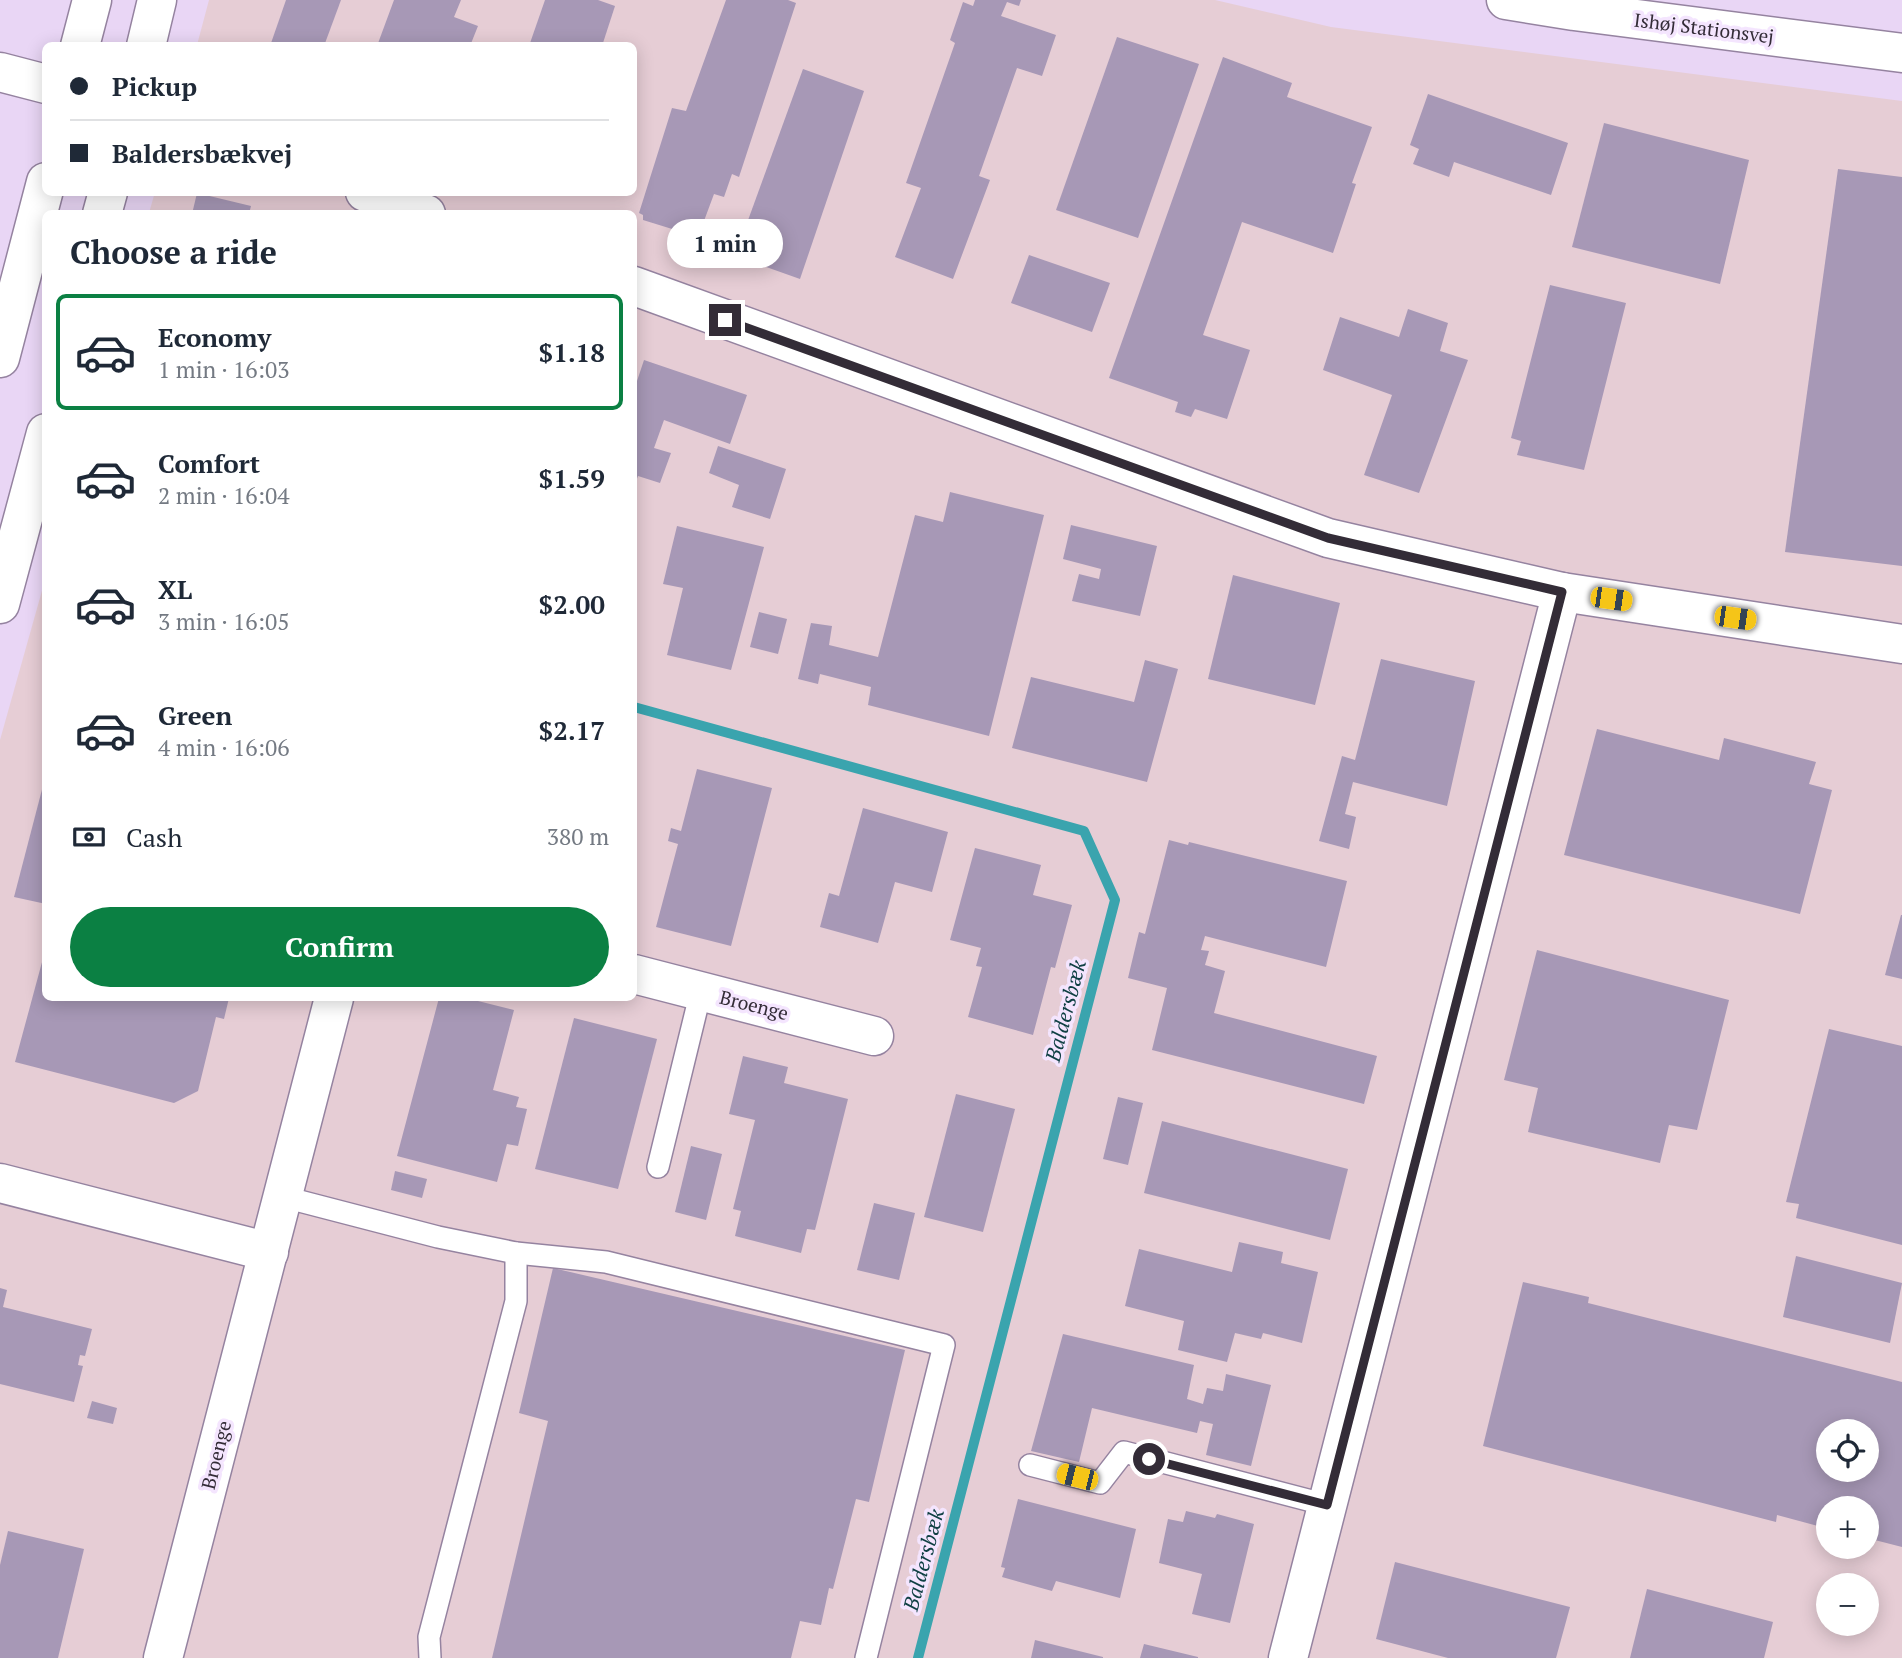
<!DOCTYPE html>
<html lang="en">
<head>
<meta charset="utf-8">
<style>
	:root { --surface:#fff; --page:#f2f2f3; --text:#1f2937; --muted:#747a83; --line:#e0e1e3; --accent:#0b8043 }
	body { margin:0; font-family:"PT Serif",serif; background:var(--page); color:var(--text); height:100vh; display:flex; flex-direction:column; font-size:26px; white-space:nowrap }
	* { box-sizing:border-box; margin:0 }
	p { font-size:23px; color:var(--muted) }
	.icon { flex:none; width:38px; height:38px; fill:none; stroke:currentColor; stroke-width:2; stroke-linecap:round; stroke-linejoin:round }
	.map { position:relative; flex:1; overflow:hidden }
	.drawer { position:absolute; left:42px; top:210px; width:595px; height:791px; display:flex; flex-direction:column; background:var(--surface); border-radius:10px; box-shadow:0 4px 18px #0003 }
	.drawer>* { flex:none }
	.banner { position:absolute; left:42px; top:42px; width:595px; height:154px; border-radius:10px; box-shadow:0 4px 18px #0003; display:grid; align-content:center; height:154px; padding:0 28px; background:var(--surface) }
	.buttons { position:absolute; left:1816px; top:1419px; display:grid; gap:14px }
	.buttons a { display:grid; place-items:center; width:63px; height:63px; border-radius:50%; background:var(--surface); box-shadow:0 4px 18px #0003; font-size:35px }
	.end { position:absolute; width:32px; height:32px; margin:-16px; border:9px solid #332c37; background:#fff; box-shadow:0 0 0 4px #fff }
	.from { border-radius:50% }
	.bubble { position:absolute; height:49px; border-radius:24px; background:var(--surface); box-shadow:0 4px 18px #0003; font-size:23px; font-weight:600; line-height:49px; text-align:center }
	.car { position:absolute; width:21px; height:42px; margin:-21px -10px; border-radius:9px; box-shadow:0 0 5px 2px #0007; background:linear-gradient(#f5c518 24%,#345 0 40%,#f5c518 0 76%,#345 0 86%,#f5c518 0) }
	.banner b { display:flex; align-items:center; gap:24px; height:66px; font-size:26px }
	.banner b+b { border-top:2px solid var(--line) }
	.banner i { width:18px; height:18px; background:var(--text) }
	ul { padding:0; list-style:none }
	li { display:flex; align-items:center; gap:21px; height:116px; margin:0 14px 10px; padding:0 14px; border:4px solid transparent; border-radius:10px }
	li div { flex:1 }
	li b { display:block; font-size:26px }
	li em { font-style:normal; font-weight:600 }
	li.active { border-color:var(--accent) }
	li>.icon { width:63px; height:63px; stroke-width:1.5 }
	h2 { padding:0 28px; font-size:32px; line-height:84px }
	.pay { display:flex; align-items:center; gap:18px; height:77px; padding:0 28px; font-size:26px }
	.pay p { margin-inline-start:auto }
	.action { display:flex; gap:14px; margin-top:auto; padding:14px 28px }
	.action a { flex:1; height:80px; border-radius:42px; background:var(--accent); color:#fff; font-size:28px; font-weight:600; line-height:80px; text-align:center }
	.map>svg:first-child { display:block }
</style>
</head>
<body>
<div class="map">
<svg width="1902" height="1658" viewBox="0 0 1902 1658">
	<rect width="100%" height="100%" fill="#e9d6f5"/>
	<!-- industrial -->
	<path fill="#e6cdd5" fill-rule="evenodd" d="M 209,0 L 1215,0 L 1331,27 L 1902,101 L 1902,1658 L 0,1658 L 0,740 L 45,580 L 46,998 L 634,998 L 634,214 L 149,213 L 155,192 L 634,192 L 634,46 L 197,45 ZM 1829,1432 L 1867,1432 L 1867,1470 L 1829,1470 ZM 1829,1508 L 1867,1508 L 1867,1547 L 1829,1547 ZM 1829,1586 L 1867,1586 L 1867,1624 L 1829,1624 Z"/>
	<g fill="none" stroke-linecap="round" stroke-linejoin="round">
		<!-- stream -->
		<polyline stroke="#3aa4ae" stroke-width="10" points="634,707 1084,831 1115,900 918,1658"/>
	</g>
	<!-- building -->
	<g fill="#a798b6" fill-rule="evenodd">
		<polygon points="286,0 341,0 324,46 270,46"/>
		<polygon points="394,0 461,0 454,17 478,26 470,46 377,46"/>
		<polygon points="545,0 598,0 615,6 602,46 529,46"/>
		<polygon points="726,0 788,0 796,3 739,177 732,174 724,197 714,194 698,237 643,220 643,215 639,213 672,108 686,111"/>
		<polygon points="975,0 1021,0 1019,6 1007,2 1001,16 1056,35 1042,76 1017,68 979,176 990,180 953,279 895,257 921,188 906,183 955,43 950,40 963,2 973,6"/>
		<polygon points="1117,37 1199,64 1138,238 1056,210"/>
		<polygon points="1223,57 1292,83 1287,97 1372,127 1352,183 1356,184 1333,253 1242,222 1203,335 1250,350 1227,419 1195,409 1191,417 1175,412 1178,402 1109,378"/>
		<polygon points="803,69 864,91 800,279 735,256"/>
		<polygon points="1428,94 1568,143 1551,195 1454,162 1449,177 1413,164 1419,149 1410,145"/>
		<polygon points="1604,123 1749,160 1720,284 1572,247"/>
		<polygon points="1838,169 1902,177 1902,566 1785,552"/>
		<polygon points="197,193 251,206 249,214 192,214"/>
		<polygon points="1029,255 1110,283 1092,332 1011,303"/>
		<polygon points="1550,285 1626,303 1584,470 1517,455 1521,441 1511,438"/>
		<polygon points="1408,309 1448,323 1440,351 1468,360 1419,493 1364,475 1392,395 1323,370 1340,317 1399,337"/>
		<polygon points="644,360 747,395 730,444 664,420 654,448 671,453 660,483 638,476 634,487 634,390"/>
		<polygon points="718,446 786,469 770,519 732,507 739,485 709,473"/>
		<polygon points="950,492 1044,515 989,736 868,705 871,687 820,674 818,684 798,679 811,623 832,626 829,645 878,657 915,515 943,522"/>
		<polygon points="1071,525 1157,546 1140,616 1072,601 1079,574 1099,579 1101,569 1063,559"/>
		<polygon points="677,526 764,547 731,670 667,655 683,588 663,584"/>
		<polygon points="1233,575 1340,603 1315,705 1208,679"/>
		<polygon points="759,612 787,619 778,654 750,647"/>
		<polygon points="1381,659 1475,681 1447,806 1353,782 1345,814 1356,817 1349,849 1319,841 1342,756 1355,760"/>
		<polygon points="1145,660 1178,669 1147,782 1012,748 1031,677 1134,702"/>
		<polygon points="1597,729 1719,760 1724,738 1816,762 1809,784 1832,790 1800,914 1564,855"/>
		<polygon points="697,769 772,788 731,946 656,927 678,844 668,841 671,828 681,831"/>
		<polygon points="45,778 46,778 46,904 14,897"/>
		<polygon points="863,808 948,832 932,892 895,882 878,943 820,927 829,893 839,896"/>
		<polygon points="1169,840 1188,845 1189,842 1347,881 1326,967 1205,936 1201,950 1209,951 1205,965 1225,971 1214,1013 1377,1056 1364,1104 1152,1050 1167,988 1128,978 1139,932 1145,934"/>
		<polygon points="975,848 1041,865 1033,895 1072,905 1055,968 1051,967 1033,1035 968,1017 982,967 976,966 981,948 950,940"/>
		<polygon points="1901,915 1902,915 1902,979 1885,975"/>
		<polygon points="1537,950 1729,1000 1697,1130 1669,1125 1660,1163 1528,1132 1538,1088 1504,1080"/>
		<polygon points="45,951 46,998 229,998 224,1019 216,1017 198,1091 174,1103 15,1062"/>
		<polygon points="439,998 466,998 514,1010 493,1090 519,1097 516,1107 527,1109 518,1146 507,1144 497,1182 397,1156"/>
		<polygon points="574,1018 657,1039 618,1189 535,1169"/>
		<polygon points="1829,1029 1902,1046 1902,1245 1796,1218 1799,1204 1786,1202"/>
		<polygon points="743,1056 788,1067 784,1083 848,1099 815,1230 807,1229 801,1253 735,1236 741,1211 733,1209 755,1120 729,1114"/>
		<polygon points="956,1094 1015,1109 983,1232 924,1217"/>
		<polygon points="1118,1097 1143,1103 1128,1165 1103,1159"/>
		<polygon points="1162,1121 1348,1169 1330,1240 1144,1193"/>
		<polygon points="691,1146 722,1154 706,1220 675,1212"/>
		<polygon points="395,1171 427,1179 422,1198 391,1190"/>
		<polygon points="874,1203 915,1213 899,1280 857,1270"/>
		<polygon points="1239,1242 1283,1252 1281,1263 1318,1272 1302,1343 1263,1333 1261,1339 1235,1333 1227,1362 1178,1350 1184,1321 1125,1306 1139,1249 1232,1272"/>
		<polygon points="1796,1256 1902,1283 1890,1343 1783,1317"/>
		<polygon points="553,1268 905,1350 869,1502 856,1499 833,1589 829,1588 821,1625 800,1621 791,1658 492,1658 548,1421 519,1413"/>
		<path d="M 1523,1282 L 1589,1297 L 1588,1303 L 1902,1382 L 1902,1547 L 1867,1538 L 1867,1508 L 1829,1508 L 1829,1529 L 1777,1515 L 1776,1522 L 1483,1446 ZM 1829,1432 L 1867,1432 L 1867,1470 L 1829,1470 Z"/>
		<polygon points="0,1288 7,1290 3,1307 92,1329 85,1356 80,1355 78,1365 83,1366 74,1402 0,1384"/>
		<polygon points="1063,1334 1194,1365 1187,1399 1203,1404 1207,1388 1223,1391 1226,1374 1271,1385 1251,1466 1206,1455 1213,1424 1200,1421 1197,1433 1092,1408 1079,1462 1031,1451"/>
		<polygon points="92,1401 117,1408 113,1424 87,1418"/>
		<polygon points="1018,1499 1136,1529 1120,1598 1056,1581 1052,1591 1002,1577 1005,1568 1001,1567"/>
		<polygon points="1186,1511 1215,1518 1217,1514 1254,1524 1230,1623 1192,1614 1202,1574 1159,1563 1168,1519 1183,1522"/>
		<polygon points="8,1531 84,1549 58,1658 0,1658 0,1565"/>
		<polygon points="1395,1562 1570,1607 1556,1658 1448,1658 1376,1639"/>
		<polygon points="1647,1589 1773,1622 1764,1658 1630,1658"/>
		<polygon points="1035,1640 1103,1657 1103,1658 1031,1658"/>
		<polygon points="1144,1644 1198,1657 1198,1658 1140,1658"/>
	</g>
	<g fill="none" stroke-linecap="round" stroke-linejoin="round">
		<defs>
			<g id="lane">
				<polyline points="658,1167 701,991"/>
				<polyline points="284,1197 438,1237 516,1253 606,1262 944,1345 866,1658"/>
				<polyline points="1030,1465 1100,1483 1124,1452 1327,1505"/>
				<polyline points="430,1658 429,1637 516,1301 516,1253"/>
			</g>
			<g id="street">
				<polyline points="365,192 426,214"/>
				<polyline points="634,286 1328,538 1562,592 1902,644"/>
				<polyline points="634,974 874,1036"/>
				<polyline points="0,1183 269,1252"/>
				<polyline points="163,1658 334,998"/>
				<polyline points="1288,1658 1562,592"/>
			</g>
			<g id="secondary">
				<polyline points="1506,0 1574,11 1902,53"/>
				<polyline points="80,46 92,0"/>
				<polyline points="146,46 157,0"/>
				<polyline points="0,72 46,84"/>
				<polyline points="102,214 108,192"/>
				<polyline points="0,358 46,182"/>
				<polyline points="0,604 46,433"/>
			</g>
		</defs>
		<!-- lane casing -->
		<use href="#lane" stroke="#9583a0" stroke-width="24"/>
		<!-- street casing -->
		<use href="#street" stroke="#9583a0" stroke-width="41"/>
		<!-- secondary casing -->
		<use href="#secondary" stroke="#9583a0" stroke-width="41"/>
		<!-- lane -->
		<use href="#lane" stroke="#fff" stroke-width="21"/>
		<!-- street -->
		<use href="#street" stroke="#fff" stroke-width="38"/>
		<!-- secondary -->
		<use href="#secondary" stroke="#fff" stroke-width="38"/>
	</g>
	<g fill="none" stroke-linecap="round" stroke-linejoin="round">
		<!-- route -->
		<polyline stroke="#332c37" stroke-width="9" points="725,320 1328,538 1562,592 1327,1505 1149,1459"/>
	</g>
	<g text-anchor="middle" stroke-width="7" stroke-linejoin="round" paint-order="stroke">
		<!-- street labels -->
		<g font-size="19" fill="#332c37" stroke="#f4e5fe">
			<text transform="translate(1704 28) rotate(7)" y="7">Ishøj Stationsvej</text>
			<text transform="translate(754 1005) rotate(14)" y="7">Broenge</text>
			<text transform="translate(216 1455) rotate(-76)" y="7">Broenge</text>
		</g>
		<!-- water labels -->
		<g font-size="21" font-style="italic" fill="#104044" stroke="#f4e5fe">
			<text transform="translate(1066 1011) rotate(-75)" y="7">Baldersbæk</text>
			<text transform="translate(924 1560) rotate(-75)" y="7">Baldersbæk</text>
		</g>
	</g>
</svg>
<div class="buttons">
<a><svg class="icon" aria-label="locate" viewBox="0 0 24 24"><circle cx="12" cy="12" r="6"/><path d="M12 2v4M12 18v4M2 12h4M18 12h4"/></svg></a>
<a>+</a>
<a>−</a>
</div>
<i class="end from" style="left:1149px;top:1459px"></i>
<i class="end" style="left:725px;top:320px"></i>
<div class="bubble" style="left:667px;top:219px;width:116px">1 min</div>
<i class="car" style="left:1611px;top:599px;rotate:98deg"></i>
<i class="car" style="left:1735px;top:618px;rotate:98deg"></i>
<i class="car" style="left:1077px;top:1477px;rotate:284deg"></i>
<div class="banner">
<b><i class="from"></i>Pickup</b>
<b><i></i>Baldersbækvej</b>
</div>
<section class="drawer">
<h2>Choose a ride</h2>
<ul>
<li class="active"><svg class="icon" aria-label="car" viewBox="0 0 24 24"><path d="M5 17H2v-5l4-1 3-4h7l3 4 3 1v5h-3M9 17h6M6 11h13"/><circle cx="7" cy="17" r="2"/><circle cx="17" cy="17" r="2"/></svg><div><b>Economy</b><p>1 min · 16:03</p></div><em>$1.18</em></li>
<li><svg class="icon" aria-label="car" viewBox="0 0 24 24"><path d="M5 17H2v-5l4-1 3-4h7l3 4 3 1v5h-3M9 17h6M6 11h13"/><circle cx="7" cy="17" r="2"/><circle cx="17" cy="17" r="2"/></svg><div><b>Comfort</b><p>2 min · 16:04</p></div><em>$1.59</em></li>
<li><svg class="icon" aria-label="car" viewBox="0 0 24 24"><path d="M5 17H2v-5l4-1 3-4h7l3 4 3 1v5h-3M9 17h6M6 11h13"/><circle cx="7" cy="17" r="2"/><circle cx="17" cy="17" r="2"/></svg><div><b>XL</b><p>3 min · 16:05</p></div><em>$2.00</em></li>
<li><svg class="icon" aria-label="car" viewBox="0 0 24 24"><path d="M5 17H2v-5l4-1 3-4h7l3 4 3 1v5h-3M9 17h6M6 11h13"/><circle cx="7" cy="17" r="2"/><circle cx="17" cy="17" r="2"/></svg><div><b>Green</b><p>4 min · 16:06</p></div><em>$2.17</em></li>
</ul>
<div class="pay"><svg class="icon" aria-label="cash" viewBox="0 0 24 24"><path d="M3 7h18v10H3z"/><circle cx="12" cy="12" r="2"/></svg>Cash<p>380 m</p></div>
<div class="action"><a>Confirm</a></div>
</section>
</div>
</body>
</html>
